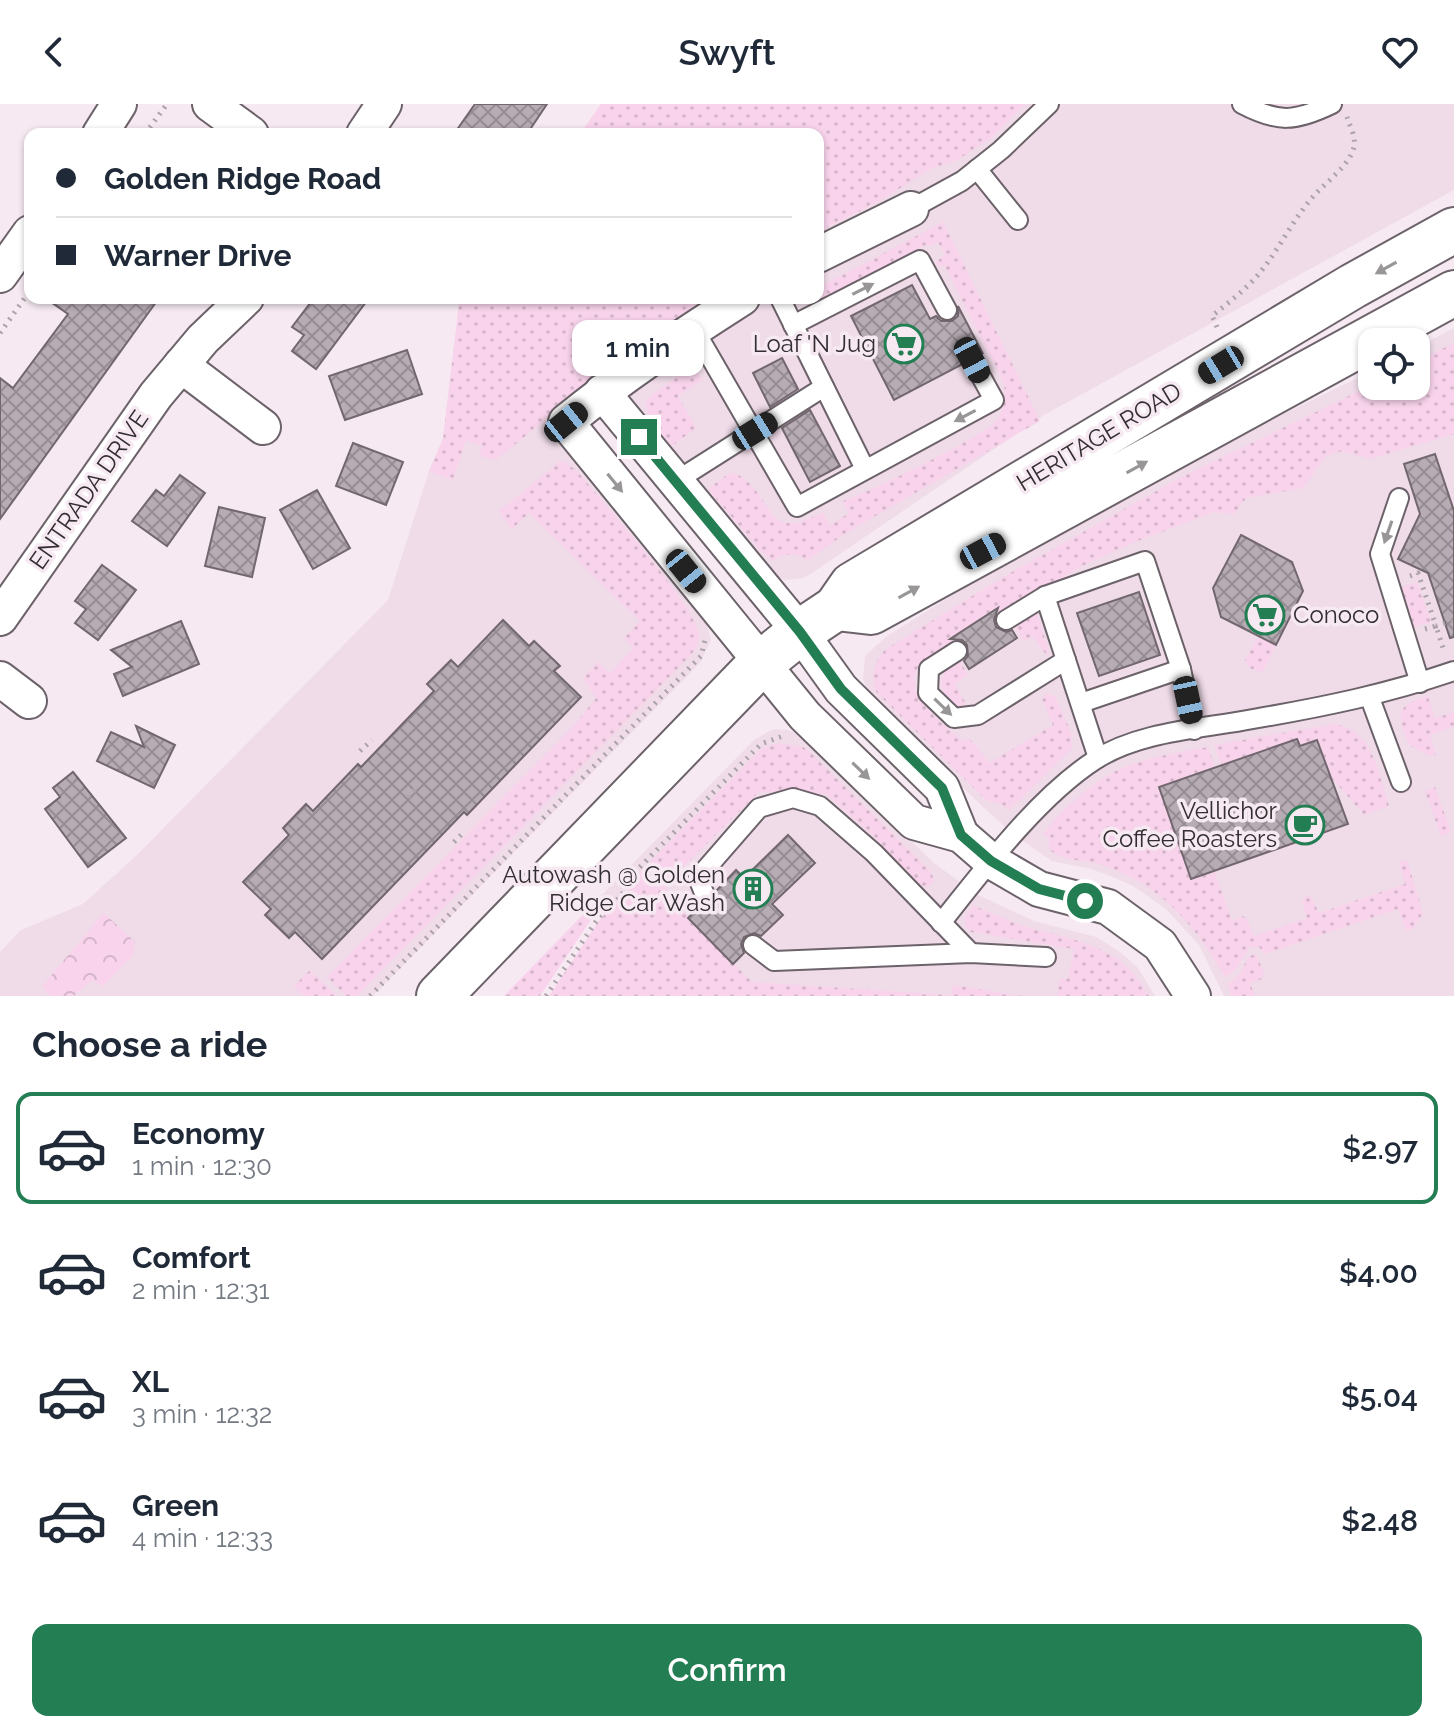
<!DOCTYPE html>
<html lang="en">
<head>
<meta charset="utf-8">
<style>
	:root { --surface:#fff; --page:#f2f2f3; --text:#1f2937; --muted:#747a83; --line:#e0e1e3; --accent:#237e54 }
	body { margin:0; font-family:Raleway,sans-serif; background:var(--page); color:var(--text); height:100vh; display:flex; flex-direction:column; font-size:30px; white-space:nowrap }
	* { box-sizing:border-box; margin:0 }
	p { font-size:26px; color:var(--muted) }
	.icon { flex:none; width:44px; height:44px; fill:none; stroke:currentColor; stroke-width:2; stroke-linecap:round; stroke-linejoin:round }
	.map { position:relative; height:892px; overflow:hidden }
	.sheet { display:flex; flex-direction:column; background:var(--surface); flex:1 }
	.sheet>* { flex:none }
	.banner { position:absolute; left:24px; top:24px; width:800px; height:176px; border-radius:16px; box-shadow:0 2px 6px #0004; display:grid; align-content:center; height:176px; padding:0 32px; background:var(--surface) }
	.controls { position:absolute; left:1358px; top:224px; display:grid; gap:16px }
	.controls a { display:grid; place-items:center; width:72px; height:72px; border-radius:16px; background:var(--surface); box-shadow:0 2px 6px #0004; font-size:40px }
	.end { position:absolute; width:36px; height:36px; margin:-18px; border:10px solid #237e54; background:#fff; box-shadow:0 0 0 4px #fff }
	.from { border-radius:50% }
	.bubble { position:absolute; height:56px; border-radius:16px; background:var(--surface); box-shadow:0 2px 6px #0004; font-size:26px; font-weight:600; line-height:56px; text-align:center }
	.car { position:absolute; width:24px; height:48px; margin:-24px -12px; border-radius:10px; box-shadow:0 0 6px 2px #0007; background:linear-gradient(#222 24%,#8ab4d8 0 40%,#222 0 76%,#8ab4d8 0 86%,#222 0) }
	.banner b { display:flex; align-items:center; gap:28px; height:76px; font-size:30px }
	.banner b+b { border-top:2px solid var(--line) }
	.banner i { width:20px; height:20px; background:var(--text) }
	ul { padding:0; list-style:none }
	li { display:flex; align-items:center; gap:24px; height:112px; margin:0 16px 12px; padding:0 16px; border:4px solid transparent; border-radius:16px }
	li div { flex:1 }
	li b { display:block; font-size:30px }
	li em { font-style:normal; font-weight:600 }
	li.on { border-color:var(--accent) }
	li>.icon { width:72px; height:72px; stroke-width:1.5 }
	h2 { padding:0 32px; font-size:36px; line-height:96px }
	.action { display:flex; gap:16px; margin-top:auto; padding:16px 32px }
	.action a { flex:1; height:92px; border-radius:16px; background:var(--accent); color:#fff; font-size:32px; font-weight:600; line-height:92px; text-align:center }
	header { display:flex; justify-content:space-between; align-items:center; height:104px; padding:0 32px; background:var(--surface); font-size:36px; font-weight:600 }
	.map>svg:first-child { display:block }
</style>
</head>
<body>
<header><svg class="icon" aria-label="back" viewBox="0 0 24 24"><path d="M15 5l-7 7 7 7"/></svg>Swyft<svg class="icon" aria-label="heart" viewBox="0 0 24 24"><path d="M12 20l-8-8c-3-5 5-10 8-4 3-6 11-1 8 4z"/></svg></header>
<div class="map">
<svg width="1454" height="892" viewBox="0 0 1454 892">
	<defs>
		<pattern id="grass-dots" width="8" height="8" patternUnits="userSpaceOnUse" patternTransform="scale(2)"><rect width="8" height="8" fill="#f8d3eb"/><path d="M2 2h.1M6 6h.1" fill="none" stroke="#d5b5ca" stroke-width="1.8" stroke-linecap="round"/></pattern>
		<pattern id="forest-crowns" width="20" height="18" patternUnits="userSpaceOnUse" patternTransform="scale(2)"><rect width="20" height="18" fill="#f8d3eb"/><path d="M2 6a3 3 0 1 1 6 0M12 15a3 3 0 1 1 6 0" fill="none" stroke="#d5b5ca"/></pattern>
		<pattern id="building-cross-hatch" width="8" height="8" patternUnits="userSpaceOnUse" patternTransform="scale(2)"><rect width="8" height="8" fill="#b8acb4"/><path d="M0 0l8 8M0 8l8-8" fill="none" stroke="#968c93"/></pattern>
	</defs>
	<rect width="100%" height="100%" fill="#f6e9f2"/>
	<!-- built -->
	<g fill="#f0dce9">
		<polygon points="833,0 1454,0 1454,86 1044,311 812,469 803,474 785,476 771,470 637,309 636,300 609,264 705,194 818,194 818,128 880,97"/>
		<polygon points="1454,224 1454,892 1224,892 1199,841 1166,805 1133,782 1113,773 1091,765 1052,757 1014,731 982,702 872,596 863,575 865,552 887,532 999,462 1184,359 1243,330 1372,267 1372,282 1416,282 1416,244"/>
		<polygon points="454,242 544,315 705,514 711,536 700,559 373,892 0,892 0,848 21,826 83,800 138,750 388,496 429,367 443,335"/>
		<polygon points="774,625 787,626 802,631 934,759 976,790 1034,817 1096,833 1120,848 1138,864 1155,892 711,892 599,794 755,635"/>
	</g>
	<!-- grass -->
	<g fill="url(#grass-dots)">
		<polygon points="601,0 1025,0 991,34 956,57 932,64 880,97 818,128 818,30 580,30"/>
		<path d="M 943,118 L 1040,317 L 846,429 L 808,456 C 796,449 783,448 773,457 L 757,443 L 708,385 L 728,370 L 735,369 C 776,390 763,442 822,408 L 831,421 L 849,409 L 843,397 C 867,389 986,332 998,315 C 1004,305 1006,289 1004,279 L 944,161 L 938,163 L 936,158 L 945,151 L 938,138 L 928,143 L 926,141 L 812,201 L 808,194 L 818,194 L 818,184 Z"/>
		<polygon points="462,194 705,194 597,273 496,356 479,352 482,342 466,336 453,376 429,367 443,335 459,199"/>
		<path d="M 1454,239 L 1454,330 L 1370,355 L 1342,347 L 1326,352 L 1303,384 L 1246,394 L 1234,410 L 1214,408 L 1135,438 L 1082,462 L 1002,511 L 998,504 L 950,534 L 953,540 C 943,547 923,555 917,566 C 903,593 946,621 962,637 L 968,635 L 972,637 L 989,659 L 1053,621 L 1042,595 L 1046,589 L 1055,592 L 1071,628 L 1072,645 L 1009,706 L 1003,701 L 987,697 L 877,589 C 869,575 874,556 886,545 L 1005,472 L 1183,372 L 1372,281 L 1416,282 L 1416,258 Z"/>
		<polygon points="692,262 702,276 678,292 696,324 672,342 648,314 646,298 649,293"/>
		<path d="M 559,358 L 565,358 L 577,367 C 601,396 695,501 699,530 C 700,539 695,546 690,552 L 357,892 L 346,892 L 327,873 L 576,619 L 596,594 L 583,574 L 598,558 L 610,569 L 634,544 L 624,534 L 640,517 L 529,409 L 512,425 L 499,407 Z"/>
		<polygon points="1417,478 1431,518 1414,523 1401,483"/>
		<polygon points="1036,507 1049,547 1047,552 1033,532 1024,537 1014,520"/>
		<polygon points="1258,533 1276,541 1264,566 1259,568 1250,564 1245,556"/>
		<path d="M 958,554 L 968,571 L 955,580 L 965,598 L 963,604 C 936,589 934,573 958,554 Z"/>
		<path d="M 1428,592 L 1435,614 L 1454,608 L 1454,622 L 1430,631 L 1436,651 L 1430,652 L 1409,641 C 1397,612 1394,601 1428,592 Z"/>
		<path d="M 1334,620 C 1374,626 1378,669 1389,702 L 1364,711 L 1331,673 L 1317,636 L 1300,642 L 1297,635 L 1222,661 L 1214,641 Z"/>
		<polygon points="779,639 803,643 811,649 930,767 935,777 927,783 919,781 872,731 826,690 759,688 669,777 666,782 671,795 752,878 951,891 953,881 1023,892 549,892 601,814 627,787 641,767 762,644"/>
		<path d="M 1208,643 L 1215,663 L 1160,683 L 1214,766 L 1232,817 L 1243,812 L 1247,815 L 1254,832 L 1307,814 L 1302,797 L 1306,792 L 1311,793 L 1319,809 L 1405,780 L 1399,759 L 1407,756 L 1423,809 L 1414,824 L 1406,827 L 1398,805 L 1265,850 L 1259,843 L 1250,843 L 1235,866 L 1225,873 C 1196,822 1160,779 1102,761 C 1087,756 1060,757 1049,745 L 1049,734 L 1043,731 L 1048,723 C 1105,662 1128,657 1208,643 Z"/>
		<polygon points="1435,683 1451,728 1441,732 1425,687"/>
		<polygon points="599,794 606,800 592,814 540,892 504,892"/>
		<path d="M 973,802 C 992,808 1011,818 1030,824 C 1079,837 1122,842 1149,892 L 1057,892 L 1060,874 L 1068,875 L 1074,845 L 971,828 L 966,823 L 965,813 Z"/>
		<polygon points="1255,849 1264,868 1262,875 1250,879 1255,892 1231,892 1228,880 1241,869 1247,855"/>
		<polygon points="310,866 337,892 304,892 294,882"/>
	</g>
	<!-- forest -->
	<polygon fill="url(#forest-crowns)" points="104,809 135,838 133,851 103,882 92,876 74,892 51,892 42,882"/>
	<!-- building -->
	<g fill="url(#building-cross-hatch)" stroke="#72676e" stroke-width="2">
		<polygon points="475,0 547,0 527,30 454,30"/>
		<polygon points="912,181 930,215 936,212 941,217 952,217 958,212 958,202 983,250 978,245 967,245 961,250 961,261 894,296 851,212"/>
		<polygon points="45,194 159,194 0,415 0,274 13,284 68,210"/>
		<polygon points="314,194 369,194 316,265 292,247 304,231 292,223"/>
		<polygon points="407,246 422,290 345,316 329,272"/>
		<polygon points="782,254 798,285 770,303 753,269"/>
		<polygon points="810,306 840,362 810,378 782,324"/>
		<polygon points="353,339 403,358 386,401 336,382"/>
		<polygon points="1435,350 1454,407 1454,533 1450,534 1428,469 1398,455 1420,410 1404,360"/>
		<polygon points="180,371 205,389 167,442 132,417 156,386 164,392"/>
		<polygon points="317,386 350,444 313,465 280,406"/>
		<polygon points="219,403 265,414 252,473 205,462"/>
		<polygon points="1241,431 1292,458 1303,487 1276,541 1221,513 1213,484"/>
		<polygon points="102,461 136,486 98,536 75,519 86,505 75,497"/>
		<polygon points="1139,488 1160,551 1099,572 1077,509"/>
		<polygon points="998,504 994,516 996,523 1006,528 1012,526 1017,534 969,565 964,557 968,552 967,541 962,536 950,535"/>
		<polygon points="503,516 529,542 534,537 560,562 554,567 581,593 467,711 464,708 322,855 295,828 289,834 265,811 271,805 243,778 289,731 283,724 306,700 313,707 358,660 361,663 434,587 427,580 451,556 458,563"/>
		<polygon points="181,517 199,560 123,592 114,570 132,563 111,546"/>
		<polygon points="136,622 175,641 154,684 97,657 111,628 144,643"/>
		<polygon points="1297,635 1300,642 1317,636 1348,720 1191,775 1159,683"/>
		<polygon points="73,668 126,734 88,763 45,705 60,693 53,684"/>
		<polygon points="788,731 815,759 772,800 783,811 761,832 754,829 744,833 741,840 744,849 733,860 688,814 698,804 706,808 716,804 719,797 716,787 736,766 744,774"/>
	</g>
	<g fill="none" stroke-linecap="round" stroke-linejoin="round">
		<defs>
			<g id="service">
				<path d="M 1242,0 C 1278,19 1295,18 1332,0"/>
				<polyline points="977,65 1018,116"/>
				<polyline points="911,105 962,77 1001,46 1049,0"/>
				<polyline points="780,194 865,365"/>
				<polyline points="793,221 920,156 947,206"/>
				<polyline points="694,225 797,403 994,296 972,256"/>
				<polyline points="676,377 824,283"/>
				<polyline points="1399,394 1380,450 1420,579"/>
				<polyline points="1045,492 1098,654"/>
				<polyline points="1006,516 1045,492 1145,457 1181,565 1194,626"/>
				<polyline points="957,547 929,565 928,589 954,614 978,611 1066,556"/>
				<polyline points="1370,594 1401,678"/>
				<polyline points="1081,599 1181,565"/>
				<polyline points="707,796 698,774 759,704 793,694 820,702 874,749 971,849"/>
				<path d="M 941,819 C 984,765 1038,693 1095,656 C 1140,627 1202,625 1253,615 C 1323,603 1387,590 1454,567"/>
				<polyline points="753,841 774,857 971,849 1046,853"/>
			</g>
			<g id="minor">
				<polyline points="210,0 251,30"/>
				<polyline points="100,30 119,0"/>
				<polyline points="364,30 384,0"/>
				<polyline points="818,151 911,105"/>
				<polyline points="0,171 30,129"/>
				<path d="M 742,194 C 681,233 622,272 566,318 L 805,612 L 914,718 L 961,731 L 991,757 L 1039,785 L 1108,803 L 1160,841 L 1193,892"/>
				<polyline points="181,261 263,323"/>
				<polyline points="602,288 800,528 841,585 942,684 961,731"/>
				<polyline points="0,514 156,291 203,235 246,194"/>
				<polyline points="0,575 29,597"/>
			</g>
			<g id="secondary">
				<polyline points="836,504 871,508 1454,189"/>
				<polyline points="439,892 760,560 800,528 836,504 852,481 1353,182 1454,126"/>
			</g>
		</defs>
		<!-- service casing -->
		<use href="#service" stroke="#6c6269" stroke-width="22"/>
		<!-- minor casing -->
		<use href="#minor" stroke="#6c6269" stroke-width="38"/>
		<!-- secondary casing -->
		<use href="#secondary" stroke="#6c6269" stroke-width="48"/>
		<!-- path -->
		<g stroke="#aca2a9" stroke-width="5" stroke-dasharray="2 6" stroke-linecap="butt">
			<polyline points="145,30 167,0"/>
			<path d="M 1217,223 L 1212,212 C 1228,199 1244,187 1258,171 C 1278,147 1291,119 1311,95 C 1324,79 1349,63 1354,43 C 1356,33 1350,22 1347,13"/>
			<polyline points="0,229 29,188"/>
			<polyline points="1410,472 1418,469 1436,522 1454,516"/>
			<polyline points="1425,525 1436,522 1444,547"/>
			<polyline points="360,647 372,636"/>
			<polyline points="408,693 419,682"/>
			<polyline points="454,738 465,727"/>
			<polyline points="370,892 701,552 705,536"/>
			<polyline points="546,892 599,813 621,792 639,764 761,640 783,632"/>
		</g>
		<!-- service -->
		<use href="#service" stroke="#fff" stroke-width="18"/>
		<!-- minor -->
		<use href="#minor" stroke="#fff" stroke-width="34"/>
		<!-- secondary -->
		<use href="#secondary" stroke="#fff" stroke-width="44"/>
	</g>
	<!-- one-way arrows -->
	<defs><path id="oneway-solid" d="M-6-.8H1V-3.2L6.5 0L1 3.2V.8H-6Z" transform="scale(2)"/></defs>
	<g fill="#999698">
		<use href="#oneway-solid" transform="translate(1386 164) rotate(151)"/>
		<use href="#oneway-solid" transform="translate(863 185) rotate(-27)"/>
		<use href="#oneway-solid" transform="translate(965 312) rotate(152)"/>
		<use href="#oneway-solid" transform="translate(1137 363) rotate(-29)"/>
		<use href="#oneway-solid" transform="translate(615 379) rotate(51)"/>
		<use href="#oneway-solid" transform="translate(1388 428) rotate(109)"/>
		<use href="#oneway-solid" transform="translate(909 488) rotate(-29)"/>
		<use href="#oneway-solid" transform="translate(943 603) rotate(44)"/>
		<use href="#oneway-solid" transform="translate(861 667) rotate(44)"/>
	</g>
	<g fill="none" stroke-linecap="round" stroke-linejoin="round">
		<!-- route -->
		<polyline stroke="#237e54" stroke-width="10" points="639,333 800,528 841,585 942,684 961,731 991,757 1039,785 1085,797"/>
	</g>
	<!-- icons -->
	<defs>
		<symbol id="supermarket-ring" viewBox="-11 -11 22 22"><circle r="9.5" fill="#f6e9f2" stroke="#237e54" stroke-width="1.5"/><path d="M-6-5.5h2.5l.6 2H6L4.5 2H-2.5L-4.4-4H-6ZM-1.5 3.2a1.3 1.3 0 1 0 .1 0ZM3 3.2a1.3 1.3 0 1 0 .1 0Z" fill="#237e54"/></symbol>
		<symbol id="cafe-ring" viewBox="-11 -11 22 22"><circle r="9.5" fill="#f6e9f2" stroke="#237e54" stroke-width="1.5"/><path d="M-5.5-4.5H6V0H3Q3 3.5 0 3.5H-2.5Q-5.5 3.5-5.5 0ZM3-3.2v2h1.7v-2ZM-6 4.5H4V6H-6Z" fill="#237e54"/></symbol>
		<symbol id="building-ring" viewBox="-11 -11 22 22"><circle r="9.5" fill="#f6e9f2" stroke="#237e54" stroke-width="1.5"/><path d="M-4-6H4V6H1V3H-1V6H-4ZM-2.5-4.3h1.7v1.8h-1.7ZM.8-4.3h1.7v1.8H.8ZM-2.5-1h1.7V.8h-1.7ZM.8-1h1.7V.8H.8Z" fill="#237e54"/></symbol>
	</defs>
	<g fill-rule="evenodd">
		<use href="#supermarket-ring" x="882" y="218" width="44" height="44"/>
		<use href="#supermarket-ring" x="1243" y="489" width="44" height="44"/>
		<use href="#cafe-ring" x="1283" y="699" width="44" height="44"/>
		<use href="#building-ring" x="731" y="763" width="44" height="44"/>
	</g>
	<g text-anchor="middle" stroke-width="7" stroke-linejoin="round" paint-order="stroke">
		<!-- poi labels -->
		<g font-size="24" fill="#332e31" stroke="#f6e9f2" text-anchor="end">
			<text x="876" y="248">Loaf 'N Jug</text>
			<text x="1293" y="519" text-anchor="start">Conoco</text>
			<text x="1277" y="715">Vellichor<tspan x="1277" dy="28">Coffee Roasters</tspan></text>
			<text x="725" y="779">Autowash @ Golden<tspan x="725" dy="28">Ridge Car Wash</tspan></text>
		</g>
		<!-- street labels -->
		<g font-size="24" fill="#332e31" stroke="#f6e9f2">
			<text transform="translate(1099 333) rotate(-31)" y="8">HERITAGE ROAD</text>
			<text transform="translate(89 386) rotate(-55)" y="8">ENTRADA DRIVE</text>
		</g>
	</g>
</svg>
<div class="controls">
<a><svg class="icon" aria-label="locate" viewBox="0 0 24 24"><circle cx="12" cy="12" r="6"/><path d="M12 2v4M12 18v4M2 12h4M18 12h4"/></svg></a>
</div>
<i class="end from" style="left:1085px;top:797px"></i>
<i class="end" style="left:639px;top:333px"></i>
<div class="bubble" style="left:572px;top:216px;width:132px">1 min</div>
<i class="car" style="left:972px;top:256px;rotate:152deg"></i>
<i class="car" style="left:1221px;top:261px;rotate:239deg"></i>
<i class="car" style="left:566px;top:318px;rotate:51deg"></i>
<i class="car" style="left:755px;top:327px;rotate:58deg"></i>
<i class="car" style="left:983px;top:447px;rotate:62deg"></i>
<i class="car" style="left:686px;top:467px;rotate:141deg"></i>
<i class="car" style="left:1188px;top:596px;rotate:168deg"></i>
<div class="banner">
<b><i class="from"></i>Golden Ridge Road</b>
<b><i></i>Warner Drive</b>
</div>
</div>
<section class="sheet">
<h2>Choose a ride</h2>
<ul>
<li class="on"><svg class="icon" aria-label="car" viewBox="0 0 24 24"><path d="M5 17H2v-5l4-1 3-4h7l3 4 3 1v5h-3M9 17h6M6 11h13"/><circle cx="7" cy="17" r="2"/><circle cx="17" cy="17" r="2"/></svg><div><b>Economy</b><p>1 min · 12:30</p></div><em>$2.97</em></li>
<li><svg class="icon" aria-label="car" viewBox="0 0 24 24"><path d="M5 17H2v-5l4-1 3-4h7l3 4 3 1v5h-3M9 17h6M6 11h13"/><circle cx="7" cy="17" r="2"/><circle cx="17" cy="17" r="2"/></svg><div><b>Comfort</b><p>2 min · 12:31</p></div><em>$4.00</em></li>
<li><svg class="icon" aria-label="car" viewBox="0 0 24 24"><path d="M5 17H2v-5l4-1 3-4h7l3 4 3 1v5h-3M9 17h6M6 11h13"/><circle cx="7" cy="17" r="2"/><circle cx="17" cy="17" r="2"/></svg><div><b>XL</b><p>3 min · 12:32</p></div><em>$5.04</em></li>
<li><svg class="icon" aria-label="car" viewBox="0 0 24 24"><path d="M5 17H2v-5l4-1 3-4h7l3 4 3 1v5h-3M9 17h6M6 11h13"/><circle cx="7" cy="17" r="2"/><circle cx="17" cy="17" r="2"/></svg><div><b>Green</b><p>4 min · 12:33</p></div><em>$2.48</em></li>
</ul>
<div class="action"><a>Confirm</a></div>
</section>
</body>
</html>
